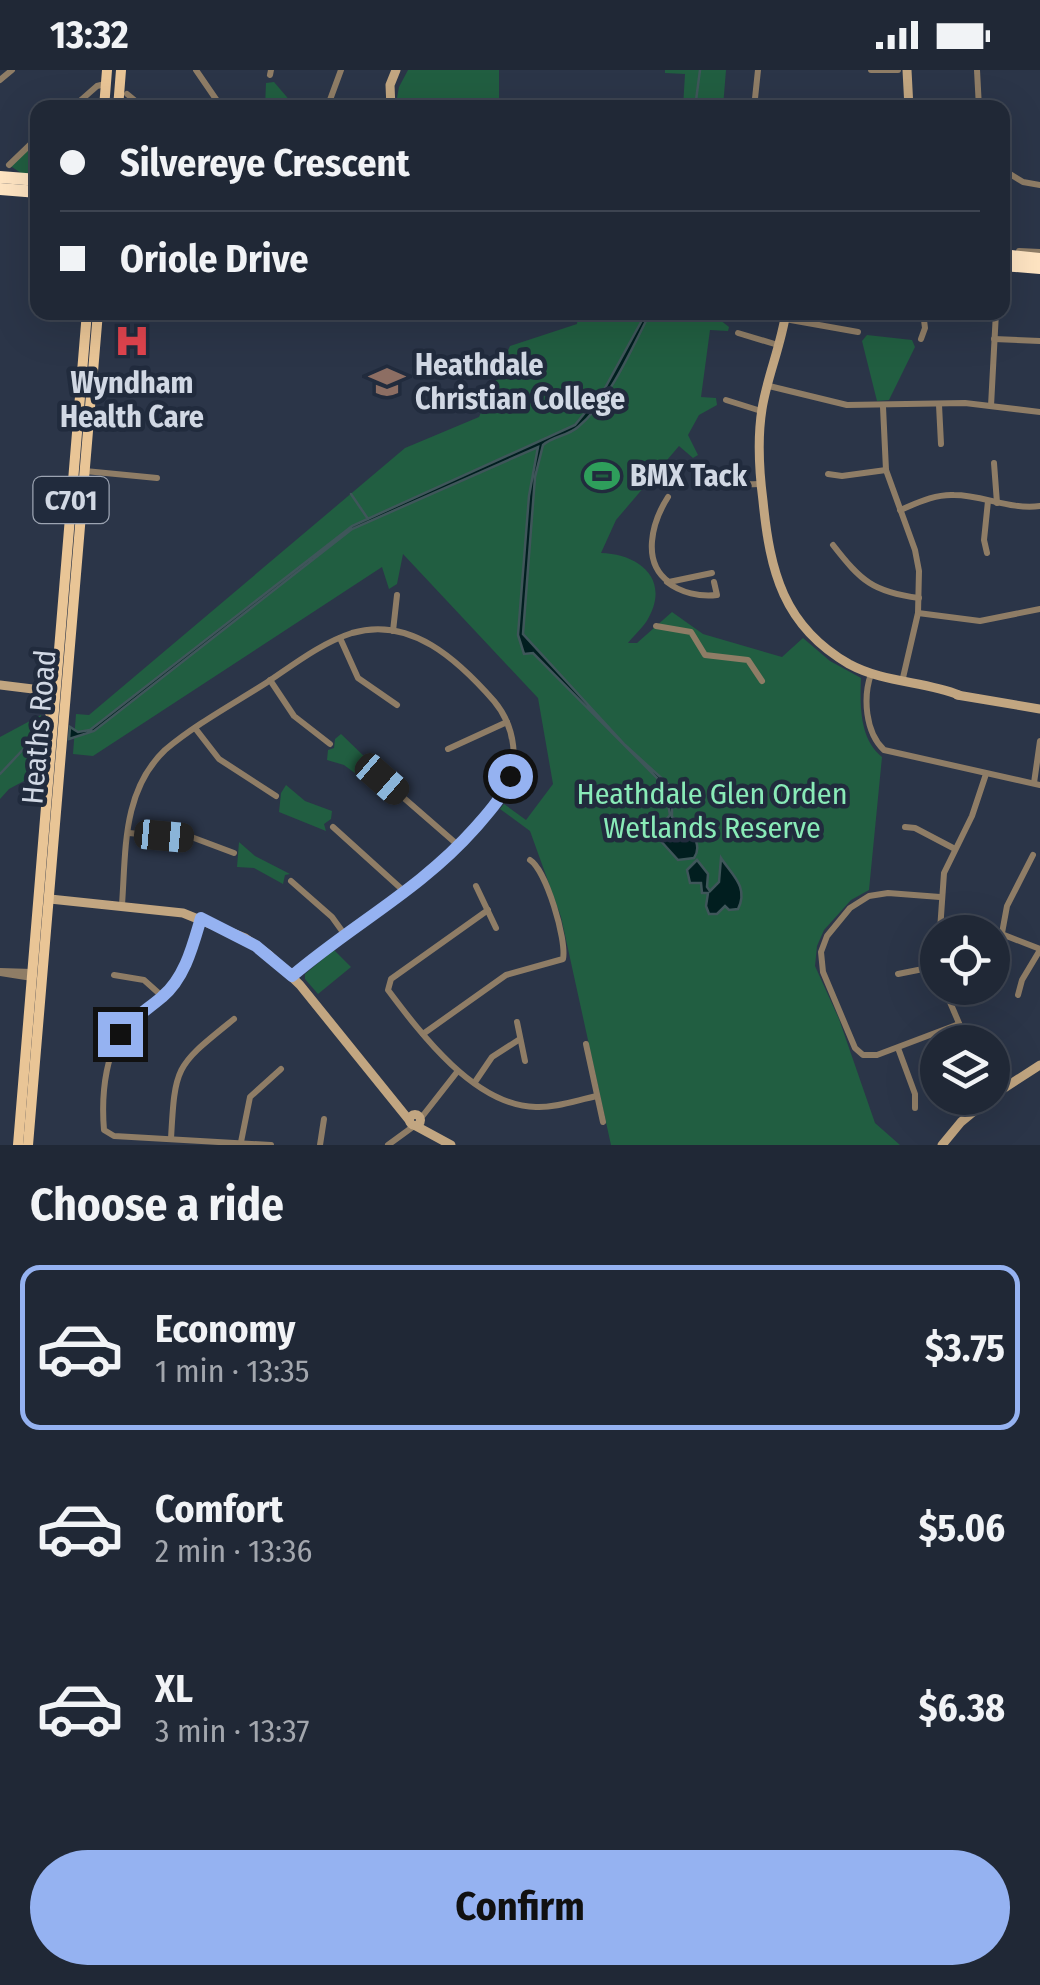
<!DOCTYPE html>
<html lang="en">
<head>
<meta charset="utf-8">
<style>
	:root { --surface:#202836; --page:#2d3442; --text:#f1f3f6; --muted:#a2a6ad; --line:#3d4451; --accent:#95b2f1 }
	body { margin:0; font-family:"Fira Sans Condensed",sans-serif; background:var(--page); color:var(--text); height:100vh; display:flex; flex-direction:column; font-size:38px; white-space:nowrap }
	* { box-sizing:border-box; margin:0 }
	p { font-size:32px; color:var(--muted) }
	.icon { flex:none; width:55px; height:55px; fill:none; stroke:currentColor; stroke-width:2; stroke-linecap:round; stroke-linejoin:round }
	.map { position:relative; height:1075px; overflow:hidden }
	.drawer { display:flex; flex-direction:column; background:var(--surface); flex:1 }
	.drawer>* { flex:none }
	.top-card { position:absolute; left:30px; top:30px; width:980px; height:220px; border-radius:20px; box-shadow:0 10px 40px #0002,0 0 0 2px var(--line); display:grid; align-content:center; height:220px; padding:0 30px; background:var(--surface) }
	.controls { position:absolute; left:920px; top:845px; display:grid; gap:20px }
	.controls a { display:grid; place-items:center; width:90px; height:90px; border-radius:50%; background:var(--surface); box-shadow:0 10px 40px #0002,0 0 0 2px var(--line); font-size:50px }
	.end { position:absolute; width:45px; height:45px; margin:-22px; border:12px solid #95b2f1; background:#111; box-shadow:0 0 0 5px #111 }
	.from { border-radius:50% }
	.car { position:absolute; width:30px; height:60px; margin:-30px -15px; border-radius:12px; box-shadow:0 0 8px 2px #0007; background:linear-gradient(#222 24%,#8ab4d8 0 40%,#222 0 76%,#8ab4d8 0 86%,#222 0) }
	.top-card b { display:flex; align-items:center; gap:35px; height:95px; font-size:38px }
	.top-card b+b { border-top:2px solid var(--line) }
	.top-card i { width:25px; height:25px; background:var(--text) }
	ul { padding:0; list-style:none }
	li { display:flex; align-items:center; gap:30px; height:165px; margin:0 20px 15px; padding:0 10px; border:5px solid transparent; border-radius:20px }
	li div { flex:1 }
	li b { display:block; font-size:38px }
	li em { font-style:normal; font-weight:700 }
	li.on { border-color:var(--accent) }
	li>.icon { width:90px; height:90px; stroke-width:1.5 }
	h2 { padding:0 30px; font-size:45px; line-height:120px }
	.primary-button { display:flex; gap:20px; margin-top:auto; padding:20px 30px }
	.primary-button a { flex:1; height:115px; border-radius:60px; background:var(--accent); color:#111; font-size:40px; font-weight:700; line-height:115px; text-align:center }
	.status { display:flex; justify-content:space-between; align-items:center; height:70px; padding:0 50px; background:var(--surface); direction:ltr }
	.status svg { height:28px; fill:currentColor }
	.map>svg:first-child { display:block }
</style>
</head>
<body>
<div class="status"><b>13:32</b><svg viewBox="0 0 49 12"><path d="M0 12V9h3v3zM5 12V6h3v6zM10 12V3h3v9zM15 12V0h3v12zM26 1h20v11H26zM47 4h2v5h-2z"/></svg></div>
<div class="map">
<svg width="1040" height="1075" viewBox="0 0 1040 1075">
	<rect width="100%" height="100%" fill="#2b3548"/>
	<!-- green -->
	<g fill="#215e41">
		<polygon points="408,0 499,0 499,37 395,38 399,17"/>
		<polygon points="665,0 726,0 723,37 683,37 685,4 665,3"/>
		<polygon points="274,12 292,33 289,37 265,37 266,13"/>
		<polygon points="37,69 37,103 21,103 9,95"/>
		<path d="M 578,243 L 715,243 L 715,246 L 729,257 L 728,261 L 710,260 L 701,327 L 716,328 L 717,335 L 699,345 L 688,365 L 698,385 L 693,388 L 679,376 L 616,450 L 601,483 C 637,484 670,507 649,547 C 644,557 634,565 628,573 L 637,573 L 672,542 L 703,564 L 782,587 L 803,568 L 830,591 L 861,608 C 860,634 859,669 882,687 L 869,820 L 851,830 L 824,860 L 817,876 L 815,896 L 839,949 L 875,1053 L 900,1075 L 611,1075 L 561,847 L 530,761 L 500,739 L 504,734 L 526,750 L 553,714 L 538,628 L 403,484 L 397,514 L 389,519 L 382,497 L 93,686 L 73,684 L 76,644 L 89,645 L 405,378 L 479,347 L 510,276 L 577,254 Z"/>
		<polygon points="867,265 912,270 915,277 889,330 877,331 862,271"/>
		<path d="M 41,645 C 49,664 42,683 37,704 L 9,719 L 0,729 L 0,667 Z"/>
		<polygon points="341,664 369,691 383,698 367,712 344,695 327,690 328,680 334,678 335,669"/>
		<polygon points="286,715 305,731 332,741 331,749 324,754 326,761 279,742 281,723"/>
		<polygon points="239,772 255,786 290,804 285,805 283,814 254,798 237,797"/>
		<polygon points="334,880 351,897 318,924 305,909 305,904"/>
	</g>
	<!-- water -->
	<g fill="#011e1f" stroke="#3f565a" stroke-width="2.5">
		<path d="M 646,243 L 650,243 C 632,278 609,332 578,357 C 568,366 553,366 543,375 L 535,407 L 523,564 L 625,675 L 668,714 L 672,726 L 672,747 C 686,756 705,772 694,788 L 678,790 L 659,769 L 657,758 L 651,755 L 661,755 L 670,745 L 665,716 L 533,583 L 524,584 L 518,565 L 529,426 L 538,377 L 352,459 L 94,661 L 69,669 L 70,657 L 78,662 L 90,660 L 352,456 L 575,355 L 605,318 Z"/>
		<path d="M 721,788 C 732,805 749,817 738,839 L 729,840 L 725,836 L 717,844 L 709,844 L 706,836 L 708,823 L 702,823 L 701,813 L 690,813 L 687,800 L 697,790 L 708,804 L 707,817 L 710,821 L 719,812 Z"/>
	</g>
	<g fill="none" stroke-linecap="round" stroke-linejoin="round">
		<!-- stream -->
		<g stroke="#3f565a" stroke-width="2.5">
			<polyline points="695,38 700,0"/>
			<polyline points="351,424 368,449"/>
			<polyline points="31,661 45,661"/>
			<polyline points="0,704 33,669 46,661"/>
		</g>
		<!-- street -->
		<g stroke="#8f7d66" stroke-width="6">
			<polyline points="196,0 220,35"/>
			<polyline points="871,0 898,0"/>
			<polyline points="977,0 979,38"/>
			<polyline points="270,5 271,0"/>
			<polyline points="0,10 12,0"/>
			<polyline points="127,24 144,38"/>
			<polyline points="754,37 767,38"/>
			<polyline points="72,38 97,16 105,14"/>
			<polyline points="327,38 341,0"/>
			<polyline points="754,38 758,0"/>
			<polyline points="9,95 38,67"/>
			<polyline points="1002,99 1023,112 1040,115"/>
			<polyline points="1019,181 1040,182"/>
			<polyline points="785,249 858,262"/>
			<polyline points="738,263 778,275"/>
			<polyline points="921,269 925,258 923,242"/>
			<polyline points="994,269 1040,271"/>
			<polyline points="769,316 847,335 965,333 1040,342"/>
			<polyline points="726,330 761,341"/>
			<polyline points="939,335 941,374"/>
			<polyline points="991,336 996,242"/>
			<polyline points="883,337 886,400 915,480 919,501 918,543 902,612"/>
			<polyline points="994,393 997,433"/>
			<path d="M 699,395 C 719,416 733,415 761,414"/>
			<polyline points="85,401 157,408"/>
			<polyline points="828,404 842,406 886,400"/>
			<path d="M 668,427 C 652,452 641,492 669,512 L 712,503"/>
			<path d="M 900,440 C 917,433 935,424 954,425 C 983,425 1010,440 1040,436"/>
			<path d="M 833,475 C 861,511 873,522 919,528"/>
			<polyline points="987,483 984,470 988,431"/>
			<path d="M 667,512 C 681,523 700,527 717,525 L 714,512"/>
			<polyline points="918,543 980,551 1040,539"/>
			<polyline points="656,556 691,562 705,585 748,590 762,611"/>
			<polyline points="393,561 397,525"/>
			<polyline points="340,568 358,608 397,635"/>
			<path d="M 871,604 C 863,627 865,662 884,680 L 1040,715"/>
			<polyline points="270,610 294,646 330,674"/>
			<polyline points="195,658 219,689 276,726"/>
			<polyline points="448,679 507,652"/>
			<polyline points="382,709 459,776"/>
			<polyline points="1034,713 1040,671"/>
			<polyline points="333,757 406,823"/>
			<polyline points="905,757 915,758 955,779"/>
			<polyline points="128,763 194,768 234,783"/>
			<polyline points="291,811 332,847 345,865"/>
			<polyline points="476,816 496,858"/>
			<polyline points="940,827 888,823 869,826 850,838 827,866 821,882 823,902 855,978 863,985 877,985 959,954"/>
			<path d="M 122,835 C 126,780 122,721 165,680 C 196,654 233,634 266,613 C 293,595 321,573 352,563 C 411,546 458,590 494,631 C 515,656 521,694 503,723 C 453,805 363,846 292,907"/>
			<path d="M 488,840 L 391,909 L 388,920 C 421,964 475,1036 536,1037 C 556,1038 577,1030 597,1026"/>
			<path d="M 201,849 C 193,871 188,896 174,914 C 163,929 146,936 132,949 C 105,976 101,1024 104,1060 L 114,1066 L 271,1075"/>
			<polyline points="938,858 990,862"/>
			<polyline points="999,863 1040,879"/>
			<polyline points="1002,863 1007,836 1033,785"/>
			<polyline points="938,889 944,803 972,746 986,704"/>
			<polyline points="0,901 32,902"/>
			<polyline points="0,903 32,908"/>
			<polyline points="898,904 938,896"/>
			<polyline points="114,905 144,910 163,927"/>
			<polyline points="944,918 967,972"/>
			<polyline points="1018,925 1022,910 1040,880"/>
			<polyline points="517,952 525,991"/>
			<path d="M 423,964 L 506,905 L 563,889 C 567,870 546,800 530,790"/>
			<polyline points="586,974 603,1052"/>
			<polyline points="898,978 915,1024 915,1038"/>
			<polyline points="475,1012 492,987 520,969"/>
			<polyline points="421,1048 457,1002"/>
			<path d="M 171,1069 C 175,994 176,996 234,949"/>
			<polyline points="241,1072 250,1027 281,999"/>
			<polyline points="320,1075 324,1049"/>
			<polyline points="388,1075 414,1056"/>
		</g>
		<!-- secondary -->
		<g stroke="#c2a681" stroke-width="9">
			<polyline points="907,0 909,38"/>
			<polyline points="391,38 390,15 396,0"/>
			<path d="M 786,242 C 781,276 767,307 762,339 C 757,370 759,400 763,431 C 770,501 783,556 849,594 C 884,613 924,611 959,625"/>
			<polyline points="0,615 49,621 55,619"/>
			<polyline points="42,621 52,650"/>
			<polyline points="957,625 1040,639"/>
			<polyline points="50,829 183,843 245,868 269,885 300,915 409,1050"/>
			<polyline points="992,1026 1040,995"/>
			<circle cx="415" cy="1050" r="5.5"/>
			<polyline points="416,1056 451,1075"/>
			<polyline points="942,1075 961,1052 990,1028"/>
		</g>
		<!-- primary -->
		<g stroke="#e9c596" stroke-width="10">
			<polyline points="104,38 107,0"/>
			<polyline points="118,38 121,0"/>
			<polyline points="18,1075 87,242"/>
			<polyline points="28,1075 98,242"/>
		</g>
		<!-- highway -->
		<g stroke="#ffe5c3" stroke-width="12">
			<polyline points="0,107 38,110"/>
			<polyline points="0,119 38,122"/>
			<polyline points="1002,185 1040,189"/>
			<polyline points="1002,195 1040,198"/>
		</g>
	</g>
	<g fill="none" stroke-linecap="round" stroke-linejoin="round">
		<!-- route -->
		<path stroke="#95b2f1" stroke-width="12" d="M 120,964 C 132,948 147,940 162,927 C 185,908 193,875 201,848 L 256,876 L 292,906 C 353,854 421,819 475,758 C 489,742 504,726 510,706"/>
	</g>
	<!-- icons -->
	<defs>
		<symbol id="hospital-bare" viewBox="-9 -9 18 18"><path d="M-5-5h3v3.5h4V-5h3V5h-3V1.5h-4V5h-3Z" fill="#e0444e" stroke="#212b3d" stroke-width="2.5" paint-order="stroke"/></symbol>
		<symbol id="school-bare" viewBox="-9 -9 18 18"><path d="M0-5L7-2L0 1L-7-2ZM-4 1L0 2.5L4 1V4Q0 6-4 4Z" fill="#8d6e63" stroke="#212b3d" stroke-width="2.5" paint-order="stroke"/></symbol>
		<symbol id="stadium-bare" viewBox="-9 -9 18 18"><path d="M0-5a6.5 5 0 1 0 0 10a6.5 5 0 1 0 0-10ZM-3.5-1.8h7v3.6h-7Z" fill="#2e9e5b" stroke="#212b3d" stroke-width="2.5" paint-order="stroke"/></symbol>
	</defs>
	<g fill-rule="evenodd">
		<use href="#hospital-bare" x="107" y="246" width="50" height="50"/>
		<use href="#school-bare" x="362" y="287" width="50" height="50"/>
		<use href="#stadium-bare" x="577" y="381" width="50" height="50"/>
	</g>
	<g text-anchor="middle" stroke-width="9" stroke-linejoin="round" paint-order="stroke">
		<!-- shield labels -->
		<rect fill="#212b3d" stroke="#9ca4b2" stroke-width="2.5" x="33.5" y="407" width="75" height="46" rx="8"/>
		<g font-size="28" font-weight="bold" fill="#d1d8e4">
			<text x="71" y="440">C701</text>
		</g>
		<!-- poi labels -->
		<g font-size="30" font-weight="bold" fill="#d1d8e4" stroke="#212b3d" text-anchor="start">
			<text x="415" y="305">Heathdale<tspan x="415" dy="34">Christian College</tspan></text>
			<text x="132" y="323" text-anchor="middle">Wyndham<tspan x="132" dy="34">Health Care</tspan></text>
			<text x="630" y="416">BMX Tack</text>
		</g>
		<!-- street labels -->
		<g font-size="30" fill="#d1d8e4" stroke="#212b3d">
			<text transform="translate(39 657) rotate(-85)" y="10">Heaths Road</text>
		</g>
		<!-- park labels -->
		<g font-size="30" fill="#89ebb8" stroke="#212b3d">
			<text x="712" y="734">Heathdale Glen Orden<tspan x="712" dy="34">Wetlands Reserve</tspan></text>
		</g>
	</g>
</svg>
<div class="controls">
<a><svg class="icon" aria-label="locate" viewBox="0 0 24 24"><circle cx="12" cy="12" r="6"/><path d="M12 2v4M12 18v4M2 12h4M18 12h4"/></svg></a>
<a><svg class="icon" aria-label="layers" viewBox="0 0 24 24"><path d="M12 4l9 5-9 5-9-5zM3 14l9 5 9-5"/></svg></a>
</div>
<i class="end from" style="left:510px;top:706px"></i>
<i class="end" style="left:120px;top:964px"></i>
<i class="car" style="left:382px;top:709px;rotate:131deg"></i>
<i class="car" style="left:164px;top:766px;rotate:95deg"></i>
<div class="top-card">
<b><i class="from"></i>Silvereye Crescent</b>
<b><i></i>Oriole Drive</b>
</div>
</div>
<section class="drawer">
<h2>Choose a ride</h2>
<ul>
<li class="on"><svg class="icon" aria-label="car" viewBox="0 0 24 24"><path d="M5 17H2v-5l4-1 3-4h7l3 4 3 1v5h-3M9 17h6M6 11h13"/><circle cx="7" cy="17" r="2"/><circle cx="17" cy="17" r="2"/></svg><div><b>Economy</b><p>1 min · 13:35</p></div><em>$3.75</em></li>
<li><svg class="icon" aria-label="car" viewBox="0 0 24 24"><path d="M5 17H2v-5l4-1 3-4h7l3 4 3 1v5h-3M9 17h6M6 11h13"/><circle cx="7" cy="17" r="2"/><circle cx="17" cy="17" r="2"/></svg><div><b>Comfort</b><p>2 min · 13:36</p></div><em>$5.06</em></li>
<li><svg class="icon" aria-label="car" viewBox="0 0 24 24"><path d="M5 17H2v-5l4-1 3-4h7l3 4 3 1v5h-3M9 17h6M6 11h13"/><circle cx="7" cy="17" r="2"/><circle cx="17" cy="17" r="2"/></svg><div><b>XL</b><p>3 min · 13:37</p></div><em>$6.38</em></li>
</ul>
<div class="primary-button"><a>Confirm</a></div>
</section>
</body>
</html>
